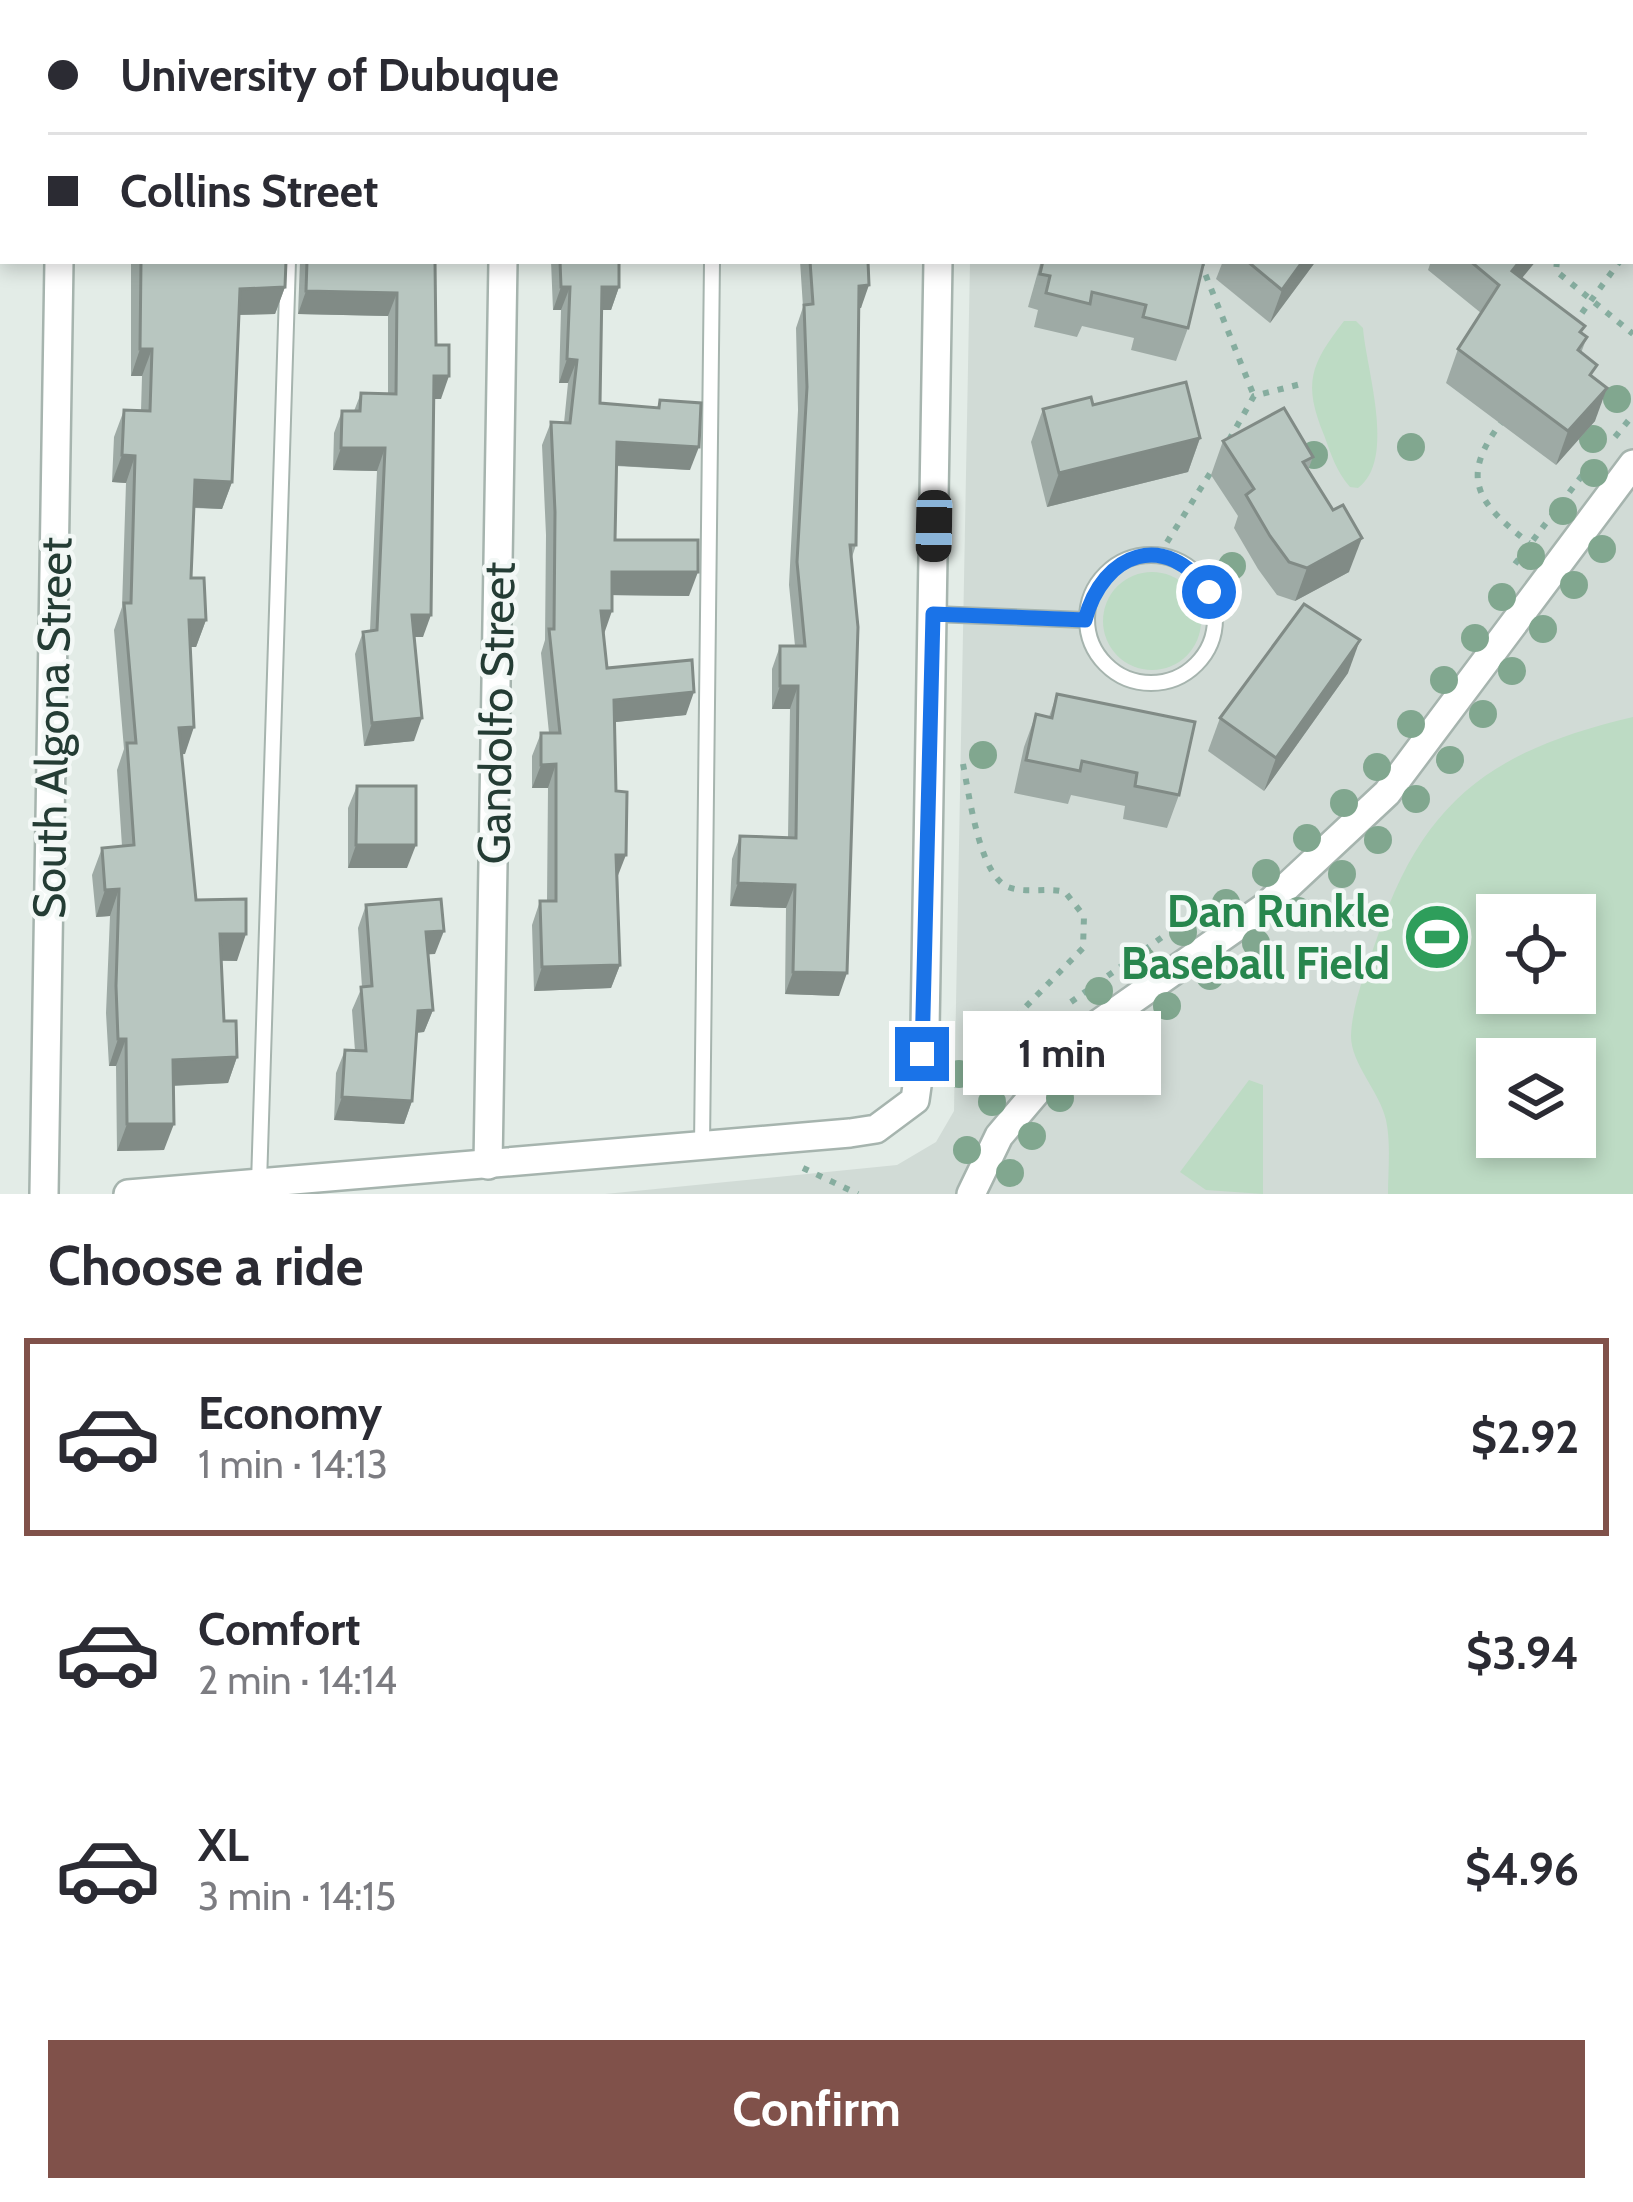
<!DOCTYPE html>
<html lang="en">
<head>
<meta charset="utf-8">
<style>
	:root { --surface:#fff; --page:#f2f2f3; --text:#2b2b33; --muted:#7c7c81; --line:#e1e1e2; --accent:#80514a }
	body { margin:0; font-family:Cabin,sans-serif; background:var(--page); color:var(--text); height:100vh; display:flex; flex-direction:column; font-size:45px; white-space:nowrap }
	* { box-sizing:border-box; margin:0 }
	p { font-size:39px; color:var(--muted) }
	.icon { flex:none; width:66px; height:66px; fill:none; stroke:currentColor; stroke-width:2; stroke-linecap:round; stroke-linejoin:round }
	.map { position:relative; height:1194px; overflow:hidden }
	.details { display:flex; flex-direction:column; background:var(--surface); flex:1 }
	.details>* { flex:none }
	.hud { position:absolute; left:0px; top:0px; width:1635px; height:264px; box-shadow:0 6px 18px #0003; display:grid; align-content:center; height:264px; padding:0 48px; background:var(--surface) }
	.buttons { position:absolute; left:1476px; top:894px; display:grid; gap:24px }
	.buttons a { display:grid; place-items:center; width:120px; height:120px; border-radius:0px; background:var(--surface); box-shadow:0 6px 18px #0003; font-size:60px }
	.end { position:absolute; width:54px; height:54px; margin:-27px; border:15px solid #1a73e8; background:#fff; box-shadow:0 0 0 6px #fff }
	.from { border-radius:50% }
	.bubble { position:absolute; height:84px; border-radius:0px; background:var(--surface); box-shadow:0 6px 18px #0003; font-size:39px; font-weight:700; line-height:84px; text-align:center }
	.car { position:absolute; width:36px; height:72px; margin:-36px -18px; border-radius:15px; box-shadow:0 0 9px 3px #0007; background:linear-gradient(#222 24%,#8ab4d8 0 40%,#222 0 76%,#8ab4d8 0 86%,#222 0) }
	.hud b { display:flex; align-items:center; gap:42px; height:114px; font-size:45px }
	.hud b+b { border-top:3px solid var(--line) }
	.hud i { width:30px; height:30px; background:var(--text) }
	ul { padding:0; list-style:none }
	li { display:flex; align-items:center; gap:36px; height:198px; margin:0 24px 18px; padding:0 24px; border:6px solid transparent; border-radius:0px }
	li div { flex:1 }
	li b { display:block; font-size:45px }
	li em { font-style:normal; font-weight:700 }
	li.current { border-color:var(--accent) }
	li>.icon { width:108px; height:108px; stroke-width:1.5 }
	h2 { padding:0 48px; font-size:54px; line-height:144px }
	.action { display:flex; gap:24px; margin-top:auto; padding:24px 48px }
	.action a { flex:1; height:138px; border-radius:0px; background:var(--accent); color:#fff; font-size:48px; font-weight:700; line-height:138px; text-align:center }
	.map>svg:first-child { display:block }
</style>
</head>
<body>
<div class="map">
<svg width="1633" height="1194" viewBox="0 0 1633 1194">
	<rect width="100%" height="100%" fill="#e3ece7"/>
	<!-- built -->
	<path fill="#d1dbd6" fill-rule="evenodd" d="M 973,0 L 1633,0 L 1633,1194 L 605,1194 L 897,1165 L 936,1142 L 954,1111 L 970,261 L 1632,261 L 1632,3 ZM 1497,915 L 1575,915 L 1575,993 L 1497,993 ZM 1497,1059 L 1575,1059 L 1575,1137 L 1497,1137 Z"/>
	<!-- green -->
	<g fill="#bddbc4" fill-rule="evenodd">
		<path d="M 1344,321 L 1356,321 L 1363,328 C 1366,369 1397,460 1358,488 L 1350,487 C 1336,471 1331,454 1324,435 C 1303,383 1310,365 1344,321 Z"/>
		<circle cx="1152" cy="621" r="49"/>
		<path d="M 1633,717 L 1633,1194 L 1388,1194 C 1388,1171 1391,1143 1386,1120 C 1380,1092 1351,1064 1351,1036 C 1352,1004 1367,967 1377,938 C 1423,799 1493,750 1633,717 ZM 1497,915 L 1575,915 L 1575,993 L 1497,993 ZM 1497,1059 L 1575,1059 L 1575,1137 L 1497,1137 Z"/>
		<polygon points="1249,1080 1263,1085 1263,1194 1206,1190 1180,1172"/>
	</g>
	<g fill="none" stroke-linecap="round" stroke-linejoin="round">
		<defs>
			<g id="lane">
				<polyline points="296,3 296,0"/>
				<polyline points="720,3 720,0"/>
				<polyline points="1632,59 1633,58"/>
				<circle cx="1151" cy="619" r="64"/>
				<polyline points="933,614 1085,620"/>
				<polyline points="702,1146 712,261"/>
				<polyline points="259,1183 288,261"/>
			</g>
			<g id="street">
				<polyline points="63,3 64,0"/>
				<polyline points="507,3 507,0"/>
				<polyline points="943,3 943,0"/>
				<polyline points="488,1165 503,261"/>
				<polyline points="44,1194 59,261"/>
				<polyline points="128,1194 850,1133 876,1129 915,1100 925,1029 938,261"/>
				<polyline points="971,1194 999,1136 1088,1031 1265,907 1387,793 1633,464"/>
			</g>
		</defs>
		<!-- lane casing -->
		<use href="#lane" stroke="#a6b4ae" stroke-width="18"/>
		<!-- street casing -->
		<use href="#street" stroke="#a6b4ae" stroke-width="32"/>
		<!-- path -->
		<g stroke="#86ad9f" stroke-width="6" stroke-dasharray="6 9" stroke-linecap="butt">
			<polyline points="1200,261 1254,396"/>
			<polyline points="1557,261 1556,271 1633,334"/>
			<polyline points="1573,325 1620,261"/>
			<path d="M 1504,419 C 1458,477 1476,502 1529,543"/>
			<polyline points="1615,437 1633,415"/>
			<polyline points="1229,440 1254,396 1301,384"/>
			<polyline points="1159,555 1214,467"/>
			<polyline points="1515,564 1587,469"/>
			<path d="M 963,764 C 969,793 979,875 1008,887 C 1026,894 1047,887 1065,892 L 1084,916 L 1083,948 L 1006,1027 L 1013,1063"/>
			<polyline points="1071,1002 1168,933"/>
			<polyline points="992,1091 1057,1015"/>
			<polyline points="803,1168 858,1194"/>
		</g>
		<!-- lane -->
		<use href="#lane" stroke="#fff" stroke-width="14"/>
		<!-- street -->
		<use href="#street" stroke="#fff" stroke-width="27"/>
	</g>
	<!-- trees -->
	<g fill="#81a78f">
		<circle cx="1617" cy="399" r="14"/>
		<circle cx="1593" cy="439" r="14"/>
		<circle cx="1411" cy="447" r="14"/>
		<circle cx="1314" cy="455" r="14"/>
		<circle cx="1594" cy="473" r="14"/>
		<circle cx="1563" cy="511" r="14"/>
		<circle cx="1602" cy="549" r="14"/>
		<circle cx="1531" cy="556" r="14"/>
		<circle cx="1232" cy="566" r="14"/>
		<circle cx="1574" cy="585" r="14"/>
		<circle cx="1502" cy="597" r="14"/>
		<circle cx="1543" cy="629" r="14"/>
		<circle cx="1475" cy="638" r="14"/>
		<circle cx="1512" cy="671" r="14"/>
		<circle cx="1444" cy="680" r="14"/>
		<circle cx="1483" cy="714" r="14"/>
		<circle cx="1411" cy="724" r="14"/>
		<circle cx="983" cy="755" r="14"/>
		<circle cx="1450" cy="760" r="14"/>
		<circle cx="1377" cy="767" r="14"/>
		<circle cx="1416" cy="799" r="14"/>
		<circle cx="1344" cy="803" r="14"/>
		<circle cx="1307" cy="838" r="14"/>
		<circle cx="1378" cy="840" r="14"/>
		<circle cx="1266" cy="873" r="14"/>
		<circle cx="1342" cy="874" r="14"/>
		<circle cx="1226" cy="903" r="14"/>
		<circle cx="1298" cy="911" r="14"/>
		<circle cx="1183" cy="932" r="14"/>
		<circle cx="1256" cy="943" r="14"/>
		<circle cx="1142" cy="960" r="14"/>
		<circle cx="1210" cy="976" r="14"/>
		<circle cx="1099" cy="991" r="14"/>
		<circle cx="1167" cy="1006" r="14"/>
		<circle cx="1059" cy="1026" r="14"/>
		<circle cx="1126" cy="1030" r="14"/>
		<circle cx="1092" cy="1061" r="14"/>
		<circle cx="1025" cy="1062" r="14"/>
		<circle cx="959" cy="1074" r="14"/>
		<circle cx="1060" cy="1098" r="14"/>
		<circle cx="992" cy="1102" r="14"/>
		<circle cx="1032" cy="1136" r="14"/>
		<circle cx="967" cy="1150" r="14"/>
		<circle cx="1010" cy="1173" r="14"/>
	</g>
	<!-- wall -->
	<g fill="#9eaaa5">
		<polygon points="1044,0 1198,0 1184,3 1045,3"/>
		<polygon points="1223,0 1322,0 1324,3 1222,3"/>
		<polygon points="131,261 286,261 285,287 275,314 239,315 232,482 222,509 194,508 191,578 206,620 196,647 190,647 185,754 182,754 196,900 237,961 221,961 224,1021 237,1057 228,1083 173,1086 164,1150 117,1151 116,1066 109,1066 106,1013 110,916 96,917 92,875 102,848 122,846 117,770 124,749 114,630 122,607 126,483 112,482 114,437 124,410 141,411 142,376 131,376"/>
		<polygon points="300,261 435,261 436,345 441,399 434,399 423,637 414,637 414,741 364,746 355,654 363,632 370,631 377,471 333,470 334,433 342,411 354,411 361,393 388,394 388,316 298,314"/>
		<polygon points="551,261 619,261 619,287 611,310 602,310 600,403 657,408 660,400 690,470 616,466 615,540 689,596 612,595 603,634 607,668 686,715 615,722 620,965 611,988 534,991 532,925 540,901 547,901 548,788 532,788 532,756 541,733 549,733 541,653 545,640 546,535 542,445 551,422 564,423 568,383 559,383 561,310 553,310"/>
		<polygon points="800,261 868,261 861,308 859,308 856,545 852,557 839,996 785,994 786,908 730,906 732,859 740,836 788,838 790,709 772,709 772,669 780,646 795,646 789,585 798,410 796,328 803,307"/>
		<polygon points="1041,261 1204,261 1188,328 1176,361 1131,350 1134,338 1082,326 1077,337 1034,327 1038,310 1028,307"/>
		<polygon points="1223,261 1316,261 1270,323 1216,279"/>
		<polygon points="1426,261 1536,261 1521,278 1587,337 1581,353 1593,377 1595,421 1556,465 1446,383 1458,349 1481,313 1428,270 1430,264"/>
		<polygon points="1093,405 1200,438 1188,472 1047,507 1031,442 1043,409"/>
		<polygon points="1223,441 1313,457 1308,470 1349,572 1295,601 1277,595 1258,569 1234,528 1238,516 1211,475"/>
		<polygon points="1348,673 1264,791 1208,751 1220,718"/>
		<polygon points="1057,694 1179,795 1167,828 1123,819 1125,806 1071,795 1068,804 1014,793 1024,747 1036,714 1049,717"/>
		<polygon points="357,786 407,868 348,868 348,808"/>
		<polygon points="366,905 435,954 428,954 433,1010 424,1032 417,1033 412,1101 404,1124 334,1120 336,1073 345,1050 355,1051 352,1010 362,987 358,928"/>
	</g>
	<!-- shaded-wall -->
	<g fill="#818b86">
		<polygon points="320,0 417,0 416,2 402,3 319,3"/>
		<polygon points="1065,0 1198,0 1184,3 1063,3"/>
		<polygon points="1303,261 1316,261 1270,323 1282,290"/>
		<polygon points="1520,261 1536,261 1500,305 1512,271"/>
		<polygon points="869,285 861,308 851,309 859,286"/>
		<polygon points="285,287 275,314 230,315 240,289"/>
		<polygon points="561,287 570,287 561,310 553,310"/>
		<polygon points="602,287 619,287 611,310 594,310"/>
		<polygon points="306,291 397,293 388,316 298,314"/>
		<polygon points="140,349 152,349 142,376 131,376"/>
		<polygon points="567,359 577,360 568,383 559,383"/>
		<polygon points="434,376 449,376 441,399 426,399"/>
		<polygon points="1607,388 1595,421 1556,465 1568,431"/>
		<polygon points="1200,438 1188,472 1047,507 1059,473"/>
		<polygon points="617,442 699,447 690,470 608,465"/>
		<polygon points="341,448 385,448 377,471 333,470"/>
		<polygon points="122,455 135,456 126,483 112,482"/>
		<polygon points="195,480 232,482 222,509 185,507"/>
		<polygon points="1362,538 1349,572 1295,601 1307,568"/>
		<polygon points="612,572 698,572 689,596 604,595"/>
		<polygon points="601,611 612,611 604,634"/>
		<polygon points="412,615 431,615 423,637 404,637"/>
		<polygon points="189,620 206,620 196,647 179,647"/>
		<polygon points="1360,640 1348,673 1264,791 1276,758"/>
		<polygon points="780,686 798,686 790,709 772,709"/>
		<polygon points="694,692 686,715 606,723 614,700"/>
		<polygon points="422,718 414,741 364,746 372,723"/>
		<polygon points="194,727 185,754 169,755 179,728"/>
		<polygon points="556,764 548,788 532,788 541,765"/>
		<polygon points="356,845 416,845 407,868 348,868"/>
		<polygon points="616,855 626,855 617,878"/>
		<polygon points="738,883 795,885 786,908 730,906"/>
		<polygon points="119,889 110,916 96,917 105,890"/>
		<polygon points="444,931 435,954 418,955 426,932"/>
		<polygon points="220,934 246,934 237,961 210,960"/>
		<polygon points="620,965 611,988 534,991 542,967"/>
		<polygon points="793,972 847,973 839,996 785,994"/>
		<polygon points="433,1010 424,1032 410,1033 418,1011"/>
		<polygon points="118,1039 126,1039 116,1066 109,1066"/>
		<polygon points="237,1057 228,1083 164,1086 173,1060"/>
		<polygon points="342,1097 412,1101 404,1124 334,1120"/>
		<polygon points="127,1124 174,1124 164,1150 117,1151"/>
	</g>
	<!-- building -->
	<g fill="#b8c6c0" stroke="#818b86" stroke-width="3">
		<polygon points="151,0 226,0 226,3 152,3"/>
		<rect x="581" y="0" width="50" height="3"/>
		<rect x="815" y="0" width="51" height="3"/>
		<polygon points="1243,0 1322,0 1324,3 1244,3"/>
		<polygon points="1633,107 1633,221 1632,220"/>
		<polygon points="141,261 286,261 285,287 240,289 232,482 195,480 191,578 204,578 206,620 189,620 194,727 179,728 196,900 246,899 246,934 220,934 224,1021 236,1021 237,1057 173,1060 174,1124 127,1124 126,1039 118,1039 116,986 119,889 105,890 102,848 134,845 127,743 136,743 124,603 131,603 135,456 122,455 124,410 150,411 152,349 140,349"/>
		<polygon points="307,261 435,261 436,345 449,345 449,376 434,376 431,615 412,615 422,718 372,723 363,632 377,630 385,448 341,448 342,411 360,411 361,393 396,394 397,293 306,291"/>
		<polygon points="560,261 619,261 619,287 602,287 600,403 659,408 660,400 701,403 699,447 617,442 615,540 698,540 698,572 612,572 612,611 601,611 607,668 692,660 694,692 614,700 616,791 627,792 626,855 616,855 620,965 542,967 540,901 556,901 556,764 541,765 541,733 560,733 549,629 554,629 555,512 551,422 570,423 577,360 567,359 570,287 561,287"/>
		<polygon points="810,261 868,261 869,285 859,286 856,545 850,545 858,627 847,973 793,972 795,885 738,883 740,836 796,838 798,686 780,686 780,646 805,646 797,562 807,387 804,305 813,304"/>
		<polygon points="1043,261 1204,261 1188,328 1143,317 1146,305 1092,292 1090,304 1046,293 1050,276 1040,274"/>
		<polygon points="1247,261 1303,261 1282,290"/>
		<polygon points="1470,261 1520,261 1512,271 1585,326 1580,332 1587,337 1578,350 1597,365 1590,375 1607,388 1568,431 1458,349 1499,285"/>
		<polygon points="1186,382 1200,438 1059,473 1043,409 1091,397 1093,405"/>
		<polygon points="1284,408 1313,457 1303,462 1333,510 1343,505 1362,538 1307,568 1289,562 1270,536 1246,495 1254,489 1223,441"/>
		<polygon points="1304,604 1360,640 1276,758 1220,718"/>
		<polygon points="1057,694 1195,722 1179,795 1135,786 1137,773 1082,761 1080,771 1026,760 1036,714 1052,718"/>
		<polygon points="357,786 416,786 416,845 356,845"/>
		<polygon points="441,899 444,931 426,932 433,1010 418,1011 412,1101 342,1097 345,1050 366,1051 361,987 372,986 366,905"/>
	</g>
	<g fill="none" stroke-linecap="round" stroke-linejoin="round">
		<!-- route -->
		<path stroke="#1a73e8" stroke-width="15" d="M 922,1054 L 933,614 L 1085,620 C 1103,552 1166,529 1209,592"/>
	</g>
	<!-- icons -->
	<defs>
		<symbol id="stadium-disc" viewBox="-11 -11 22 22"><circle r="9.5" fill="#2e9e5b" stroke="#f3f8f6"/><path d="M0-5a6.5 5 0 1 0 0 10a6.5 5 0 1 0 0-10ZM-3.5-1.8h7v3.6h-7Z" fill="#fff"/></symbol>
	</defs>
	<g fill-rule="evenodd">
		<use href="#stadium-disc" x="1399" y="899" width="76" height="76"/>
	</g>
	<g text-anchor="middle" stroke-width="9" stroke-linejoin="round" paint-order="stroke">
		<!-- street labels -->
		<g font-size="45" fill="#243c34" stroke="#f3f8f6">
			<text transform="translate(496 713) rotate(-89)" y="16">Gandolfo Street</text>
			<text transform="translate(52 728) rotate(-89)" y="16">South Algona Street</text>
		</g>
		<!-- leisure labels -->
		<g font-size="45" font-weight="bold" fill="#27864d" stroke="#f3f8f6" text-anchor="end">
			<text x="1390" y="927">Dan Runkle<tspan x="1390" dy="52">Baseball Field</tspan></text>
		</g>
	</g>
</svg>
<div class="buttons">
<a><svg class="icon" aria-label="locate" viewBox="0 0 24 24"><circle cx="12" cy="12" r="6"/><path d="M12 2v4M12 18v4M2 12h4M18 12h4"/></svg></a>
<a><svg class="icon" aria-label="layers" viewBox="0 0 24 24"><path d="M12 4l9 5-9 5-9-5zM3 14l9 5 9-5"/></svg></a>
</div>
<i class="end from" style="left:1209px;top:592px"></i>
<i class="end" style="left:922px;top:1054px"></i>
<div class="bubble" style="left:963px;top:1011px;width:198px">1 min</div>
<i class="car" style="left:934px;top:526px;rotate:181deg"></i>
<div class="hud">
<b><i class="from"></i>University of Dubuque</b>
<b><i></i>Collins Street</b>
</div>
</div>
<section class="details">
<h2>Choose a ride</h2>
<ul>
<li class="current"><svg class="icon" aria-label="car" viewBox="0 0 24 24"><path d="M5 17H2v-5l4-1 3-4h7l3 4 3 1v5h-3M9 17h6M6 11h13"/><circle cx="7" cy="17" r="2"/><circle cx="17" cy="17" r="2"/></svg><div><b>Economy</b><p>1 min · 14:13</p></div><em>$2.92</em></li>
<li><svg class="icon" aria-label="car" viewBox="0 0 24 24"><path d="M5 17H2v-5l4-1 3-4h7l3 4 3 1v5h-3M9 17h6M6 11h13"/><circle cx="7" cy="17" r="2"/><circle cx="17" cy="17" r="2"/></svg><div><b>Comfort</b><p>2 min · 14:14</p></div><em>$3.94</em></li>
<li><svg class="icon" aria-label="car" viewBox="0 0 24 24"><path d="M5 17H2v-5l4-1 3-4h7l3 4 3 1v5h-3M9 17h6M6 11h13"/><circle cx="7" cy="17" r="2"/><circle cx="17" cy="17" r="2"/></svg><div><b>XL</b><p>3 min · 14:15</p></div><em>$4.96</em></li>
</ul>
<div class="action"><a>Confirm</a></div>
</section>
</body>
</html>
